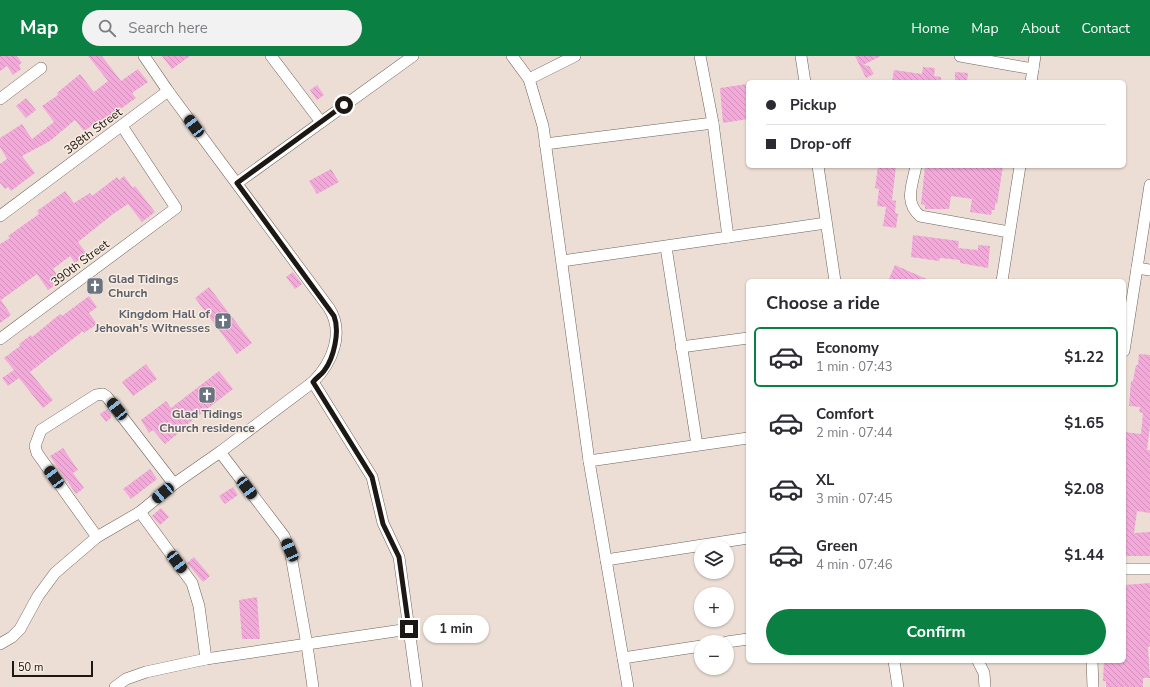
<!DOCTYPE html>
<html lang="en">
<head>
<meta charset="utf-8">
<style>
	:root { --surface:#fff; --page:#f2f2f3; --text:#2b2b33; --muted:#7c7c81; --line:#e1e1e2; --accent:#0b8043 }
	body { margin:0; font-family:"Nunito Sans",sans-serif; background:var(--page); color:var(--text); height:100vh; display:flex; flex-direction:column; font-size:15px; white-space:nowrap }
	* { box-sizing:border-box; margin:0 }
	p { font-size:13px; color:var(--muted) }
	.icon { flex:none; width:22px; height:22px; fill:none; stroke:currentColor; stroke-width:2; stroke-linecap:round; stroke-linejoin:round }
	.map { position:relative; flex:1; overflow:hidden }
	.drawer { position:absolute; left:746px; top:223px; width:380px; height:384px; display:flex; flex-direction:column; background:var(--surface); border-radius:6px; box-shadow:0 1px 3px #0004 }
	.drawer>* { flex:none }
	.top-card { position:absolute; left:746px; top:24px; width:380px; height:88px; border-radius:6px; box-shadow:0 1px 3px #0004; display:grid; align-content:center; height:88px; padding:0 20px; background:var(--surface) }
	.controls { position:absolute; left:694px; top:483px; display:grid; gap:8px }
	.controls a { display:grid; place-items:center; width:40px; height:40px; border-radius:50%; background:var(--surface); box-shadow:0 1px 3px #0004; font-size:20px }
	.scale { position:absolute; left:12px; bottom:10px; width:81px; box-sizing:border-box; padding-left:4px; border:2px solid #1d1814; border-top:0; font-size:11px; line-height:14px; white-space:nowrap; color:#1d1814; -webkit-text-stroke:3px #f9ece1; paint-order:stroke }
	.end { position:absolute; width:18px; height:18px; margin:-9px; border:5px solid #1d1814; background:#fff; box-shadow:0 0 0 2px #fff }
	.from { border-radius:50% }
	.bubble { position:absolute; height:28px; border-radius:14px; background:var(--surface); box-shadow:0 1px 3px #0004; font-size:13px; font-weight:700; line-height:28px; text-align:center }
	.car { position:absolute; width:12px; height:24px; margin:-12px -6px; border-radius:5px; box-shadow:0 0 3px 1px #0007; background:linear-gradient(#222 24%,#8ab4d8 0 40%,#222 0 76%,#8ab4d8 0 86%,#222 0) }
	.top-card b { display:flex; align-items:center; gap:14px; height:38px; font-size:15px }
	.top-card b+b { border-top:1px solid var(--line) }
	.top-card i { width:10px; height:10px; background:var(--text) }
	ul { padding:0; list-style:none }
	li { display:flex; align-items:center; gap:12px; height:60px; margin:0 8px 6px; padding:0 12px; border:2px solid transparent; border-radius:6px }
	li div { flex:1 }
	li b { display:block; font-size:15px }
	li em { font-style:normal; font-weight:700 }
	li.selected { border-color:var(--accent) }
	li>.icon { width:36px; height:36px; stroke-width:1.5 }
	h2 { padding:0 20px; font-size:18px; line-height:48px }
	.action { display:flex; gap:8px; margin-top:auto; padding:8px 20px }
	.action a { flex:1; height:46px; border-radius:24px; background:var(--accent); color:#fff; font-size:16px; font-weight:700; line-height:46px; text-align:center }
	header { display:flex; align-items:center; gap:24px; box-sizing:border-box; height:56px; padding:0 20px; background:var(--accent); color:#fff }
	header strong { font-size:19px }
	nav { display:flex; gap:22px; margin-inline-start:auto; font-size:14px }
	.search { width:280px; height:36px; background:var(--page); display:flex; align-items:center; gap:10px; box-sizing:border-box; padding:0 14px; border-radius:22px; color:var(--muted); font-size:15px }
	.map>svg:first-child { display:block }
</style>
</head>
<body>
<header>
<strong>Map</strong>
<div class="search"><svg class="icon" aria-label="search" viewBox="0 0 24 24"><circle cx="10" cy="10" r="6"/><path d="M15 15l6 6"/></svg>Search here</div>
<nav><a>Home</a><a>Map</a><a>About</a><a>Contact</a></nav>
</header>
<div class="map">
<svg width="1150" height="631" viewBox="0 0 1150 631">
	<defs>
		<pattern id="building-back-hatch" width="6" height="6" patternUnits="userSpaceOnUse"><rect width="6" height="6" fill="#f4a9db"/><path d="M-1 5l2 2M0 0l6 6M5-1l2 2" fill="none" stroke="#d191bb"/></pattern>
	</defs>
	<rect width="100%" height="100%" fill="#ecded4"/>
	<!-- building -->
	<g fill="url(#building-back-hatch)">
		<polygon points="0,0 17,0 22,7 19,9 21,13 13,19 7,10 0,15"/>
		<polygon points="88,0 102,0 121,25 138,13 148,26 132,37 136,42 102,66 100,64 84,75 75,64 50,85 22,100 35,117 11,135 8,131 5,133 0,127 0,108 7,103 0,91 0,82 22,68 32,83 54,66 42,50 58,39 57,37 80,18 94,36 108,25"/>
		<polygon points="162,0 190,0 172,13"/>
		<polygon points="855,0 881,0 863,9 869,10 874,18 866,22"/>
		<polygon points="923,11 935,12 934,20 941,21 941,26 892,26 894,14 922,18"/>
		<polygon points="955,16 968,17 967,26 955,26"/>
		<polygon points="747,28 748,63 723,67 720,32"/>
		<polygon points="317,29 324,39 317,44 310,34"/>
		<polygon points="26,42 36,54 26,62 16,50"/>
		<polygon points="878,110 896,110 892,144 896,145 895,157 898,158 896,172 883,170 886,151 877,150 879,133 875,132"/>
		<polygon points="925,110 1003,110 997,148 995,147 995,154 992,154 991,159 970,156 972,143 951,140 949,153 925,153 925,149 921,148"/>
		<polygon points="331,113 339,126 317,138 309,125"/>
		<polygon points="124,120 133,132 135,130 155,156 142,166 128,148 113,158 78,186 87,198 75,207 70,200 53,213 61,225 48,234 37,218 1,244 11,259 0,267 0,188 10,182 8,180 39,158 37,155 65,135 74,147 90,137 92,140 117,121 119,124"/>
		<polygon points="913,179 959,185 958,192 978,194 978,189 990,190 988,212 960,207 960,204 940,202 939,205 911,201"/>
		<polygon points="895,209 931,225 888,225"/>
		<polygon points="293,216 302,228 295,233 286,221"/>
		<polygon points="209,231 252,287 237,298 195,242"/>
		<polygon points="89,240 97,251 89,257 97,268 84,277 83,275 30,316 53,344 43,352 19,322 8,330 2,322 14,314 4,302 20,290 19,288 31,279 32,281 60,258 62,260"/>
		<polygon points="1139,298 1150,299 1150,370 1147,394 1150,394 1150,457 1137,455 1134,477 1150,476 1150,500 1124,500 1124,376 1141,378 1143,357 1139,356 1140,351 1129,350 1131,325 1133,325 1136,309 1138,309"/>
		<polygon points="146,308 157,323 133,340 122,326"/>
		<polygon points="219,315 233,333 185,370 186,371 165,388 153,374 149,377 141,364 166,345 171,352"/>
		<polygon points="107,353 111,359 111,362 106,366 100,358"/>
		<polygon points="63,392 78,414 73,417 84,432 76,438 50,400"/>
		<polygon points="150,413 157,423 131,443 123,433"/>
		<polygon points="233,431 238,439 225,448 219,440"/>
		<polygon points="161,452 169,461 160,469 152,460"/>
		<polygon points="194,501 210,520 203,526 187,507"/>
		<polygon points="1150,527 1150,590 1148,591 1150,622 1143,622 1143,631 1106,631 1106,625 1103,625 1104,605 1124,605 1124,529"/>
		<polygon points="257,541 260,583 242,583 239,544"/>
	</g>
	<g fill="none" stroke-linecap="round" stroke-linejoin="round">
		<defs>
			<g id="street">
				<polyline points="271,0 321,66"/>
				<polyline points="512,0 529,23 543,70 589,405 628,631"/>
				<polyline points="700,0 713,67 728,181"/>
				<polyline points="801,0 805,26"/>
				<polyline points="960,0 1033,13"/>
				<polyline points="529,23 575,0"/>
				<polyline points="1031,26 1035,0"/>
				<polyline points="0,43 41,12"/>
				<polyline points="545,88 713,67"/>
				<polyline points="818,110 835,225"/>
				<path d="M 916,110 C 912,130 904,146 920,160 L 1009,176"/>
				<polyline points="237,127 413,0"/>
				<polyline points="0,160 168,35"/>
				<polyline points="666,191 697,389"/>
				<polyline points="562,205 826,167"/>
				<polyline points="1137,212 1150,214"/>
				<polyline points="1002,225 1020,110"/>
				<polyline points="0,283 176,152 122,70"/>
				<polyline points="681,291 748,282"/>
				<polyline points="1124,295 1150,129"/>
				<polyline points="313,326 372,421 383,467 399,501 417,631"/>
				<polyline points="220,396 284,480 290,494 307,589 313,631"/>
				<polyline points="589,405 748,382"/>
				<polyline points="140,456 192,527 199,550 206,603"/>
				<polyline points="97,481 37,397 35,390 41,374 96,339 103,338 107,341 174,428"/>
				<polyline points="606,504 748,482"/>
				<polyline points="1124,513 1150,513"/>
				<polyline points="727,586 748,583"/>
				<path d="M 0,588 L 12,581 L 20,573 L 38,540 L 55,517 L 97,481 L 140,456 L 174,428 L 220,396 L 313,326 C 332,307 345,277 329,252 L 168,35 L 144,0"/>
				<polyline points="623,602 701,590"/>
				<polyline points="894,605 898,631"/>
				<polyline points="978,605 984,617 985,631"/>
				<polyline points="1092,605 1093,631"/>
				<polyline points="115,631 126,623 146,616 206,603 409,573"/>
			</g>
		</defs>
		<!-- street casing -->
		<use href="#street" stroke="#6f645b" stroke-width="12"/>
		<!-- street -->
		<use href="#street" stroke="#fff" stroke-width="11"/>
	</g>
	<g fill="none" stroke-linecap="round" stroke-linejoin="round">
		<!-- route -->
		<path stroke="#1d1814" stroke-width="5" d="M 344,49 L 237,127 L 334,260 C 340,275 334,302 324,315 C 321,319 316,322 313,326 L 372,421 L 383,468 L 399,501 L 409,573"/>
	</g>
	<!-- icons -->
	<defs>
		<symbol id="church-square" viewBox="-11 -11 22 22"><rect x="-9" y="-9" width="18" height="18" rx="4" fill="#6b7280" stroke="#f9ece1"/><path d="M-1.2-6h2.4v3.5h3.3v2.4h-3.3V6h-2.4V-.1h-3.3v-2.4h3.3Z" fill="#fff"/></symbol>
	</defs>
	<g fill-rule="evenodd">
		<use href="#church-square" x="85" y="220" width="20" height="20"/>
		<use href="#church-square" x="213" y="255" width="20" height="20"/>
		<use href="#church-square" x="197" y="329" width="20" height="20"/>
	</g>
	<g text-anchor="middle" stroke-width="3" stroke-linejoin="round" paint-order="stroke">
		<!-- street labels -->
		<g font-size="12" fill="#1d1814" stroke="#f9ece1">
			<text transform="translate(93 75) rotate(-37)" y="4">388th Street</text>
			<text transform="translate(80 207) rotate(-37)" y="4">390th Street</text>
		</g>
		<!-- worship labels -->
		<g font-size="12" font-weight="bold" fill="#5b616d" stroke="#f9ece1" text-anchor="start">
			<text x="108" y="227">Glad Tidings<tspan x="108" dy="14">Church</tspan></text>
			<text x="210" y="262" text-anchor="end">Kingdom Hall of<tspan x="210" dy="14">Jehovah's Witnesses</tspan></text>
			<text x="207" y="362" text-anchor="middle">Glad Tidings<tspan x="207" dy="14">Church residence</tspan></text>
		</g>
	</g>
</svg>
<div class="controls">
<a><svg class="icon" aria-label="layers" viewBox="0 0 24 24"><path d="M12 4l9 5-9 5-9-5zM3 14l9 5 9-5"/></svg></a>
<a>+</a>
<a>−</a>
</div>
<div class="scale">50 m</div>
<i class="end from" style="left:344px;top:49px"></i>
<i class="end" style="left:409px;top:573px"></i>
<div class="bubble" style="left:423px;top:559px;width:66px">1 min</div>
<i class="car" style="left:194px;top:70px;rotate:323deg"></i>
<i class="car" style="left:117px;top:353px;rotate:322deg"></i>
<i class="car" style="left:54px;top:421px;rotate:324deg"></i>
<i class="car" style="left:247px;top:432px;rotate:143deg"></i>
<i class="car" style="left:163px;top:437px;rotate:230deg"></i>
<i class="car" style="left:290px;top:494px;rotate:336deg"></i>
<i class="car" style="left:177px;top:506px;rotate:143deg"></i>
<div class="top-card">
<b><i class="from"></i>Pickup</b>
<b><i></i>Drop-off</b>
</div>
<section class="drawer">
<h2>Choose a ride</h2>
<ul>
<li class="selected"><svg class="icon" aria-label="car" viewBox="0 0 24 24"><path d="M5 17H2v-5l4-1 3-4h7l3 4 3 1v5h-3M9 17h6M6 11h13"/><circle cx="7" cy="17" r="2"/><circle cx="17" cy="17" r="2"/></svg><div><b>Economy</b><p>1 min · 07:43</p></div><em>$1.22</em></li>
<li><svg class="icon" aria-label="car" viewBox="0 0 24 24"><path d="M5 17H2v-5l4-1 3-4h7l3 4 3 1v5h-3M9 17h6M6 11h13"/><circle cx="7" cy="17" r="2"/><circle cx="17" cy="17" r="2"/></svg><div><b>Comfort</b><p>2 min · 07:44</p></div><em>$1.65</em></li>
<li><svg class="icon" aria-label="car" viewBox="0 0 24 24"><path d="M5 17H2v-5l4-1 3-4h7l3 4 3 1v5h-3M9 17h6M6 11h13"/><circle cx="7" cy="17" r="2"/><circle cx="17" cy="17" r="2"/></svg><div><b>XL</b><p>3 min · 07:45</p></div><em>$2.08</em></li>
<li><svg class="icon" aria-label="car" viewBox="0 0 24 24"><path d="M5 17H2v-5l4-1 3-4h7l3 4 3 1v5h-3M9 17h6M6 11h13"/><circle cx="7" cy="17" r="2"/><circle cx="17" cy="17" r="2"/></svg><div><b>Green</b><p>4 min · 07:46</p></div><em>$1.44</em></li>
</ul>
<div class="action"><a>Confirm</a></div>
</section>
</div>
</body>
</html>
